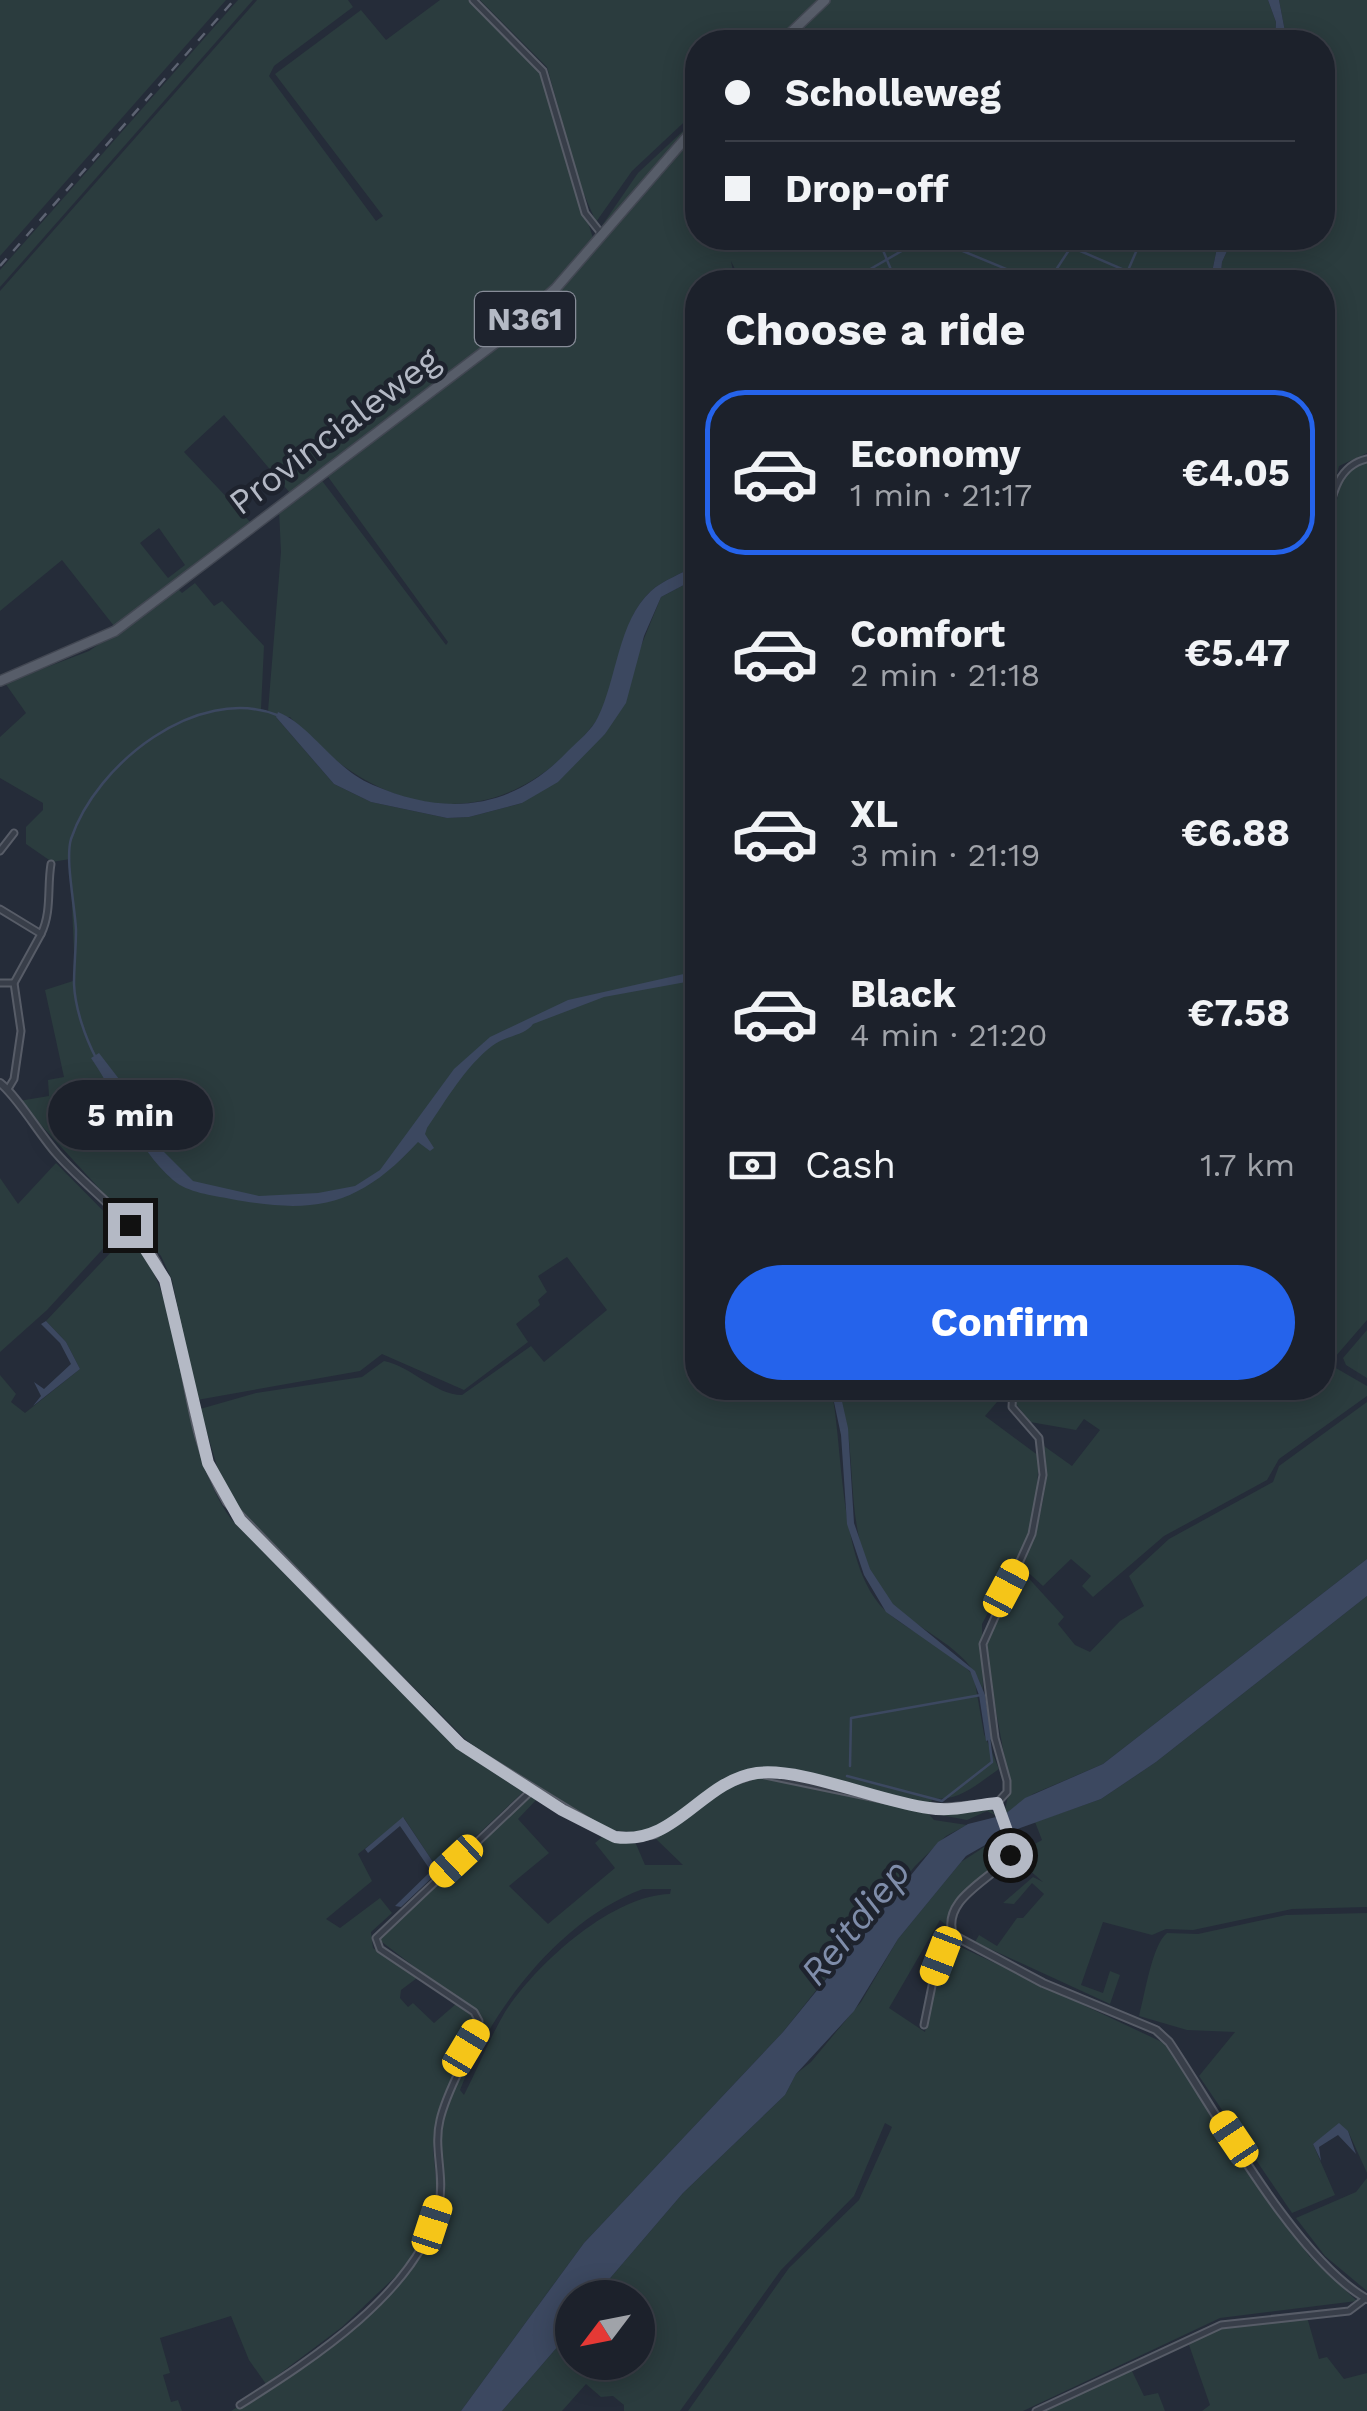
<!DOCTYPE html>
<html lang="en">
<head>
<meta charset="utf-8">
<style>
	:root { --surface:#1c212b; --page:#252933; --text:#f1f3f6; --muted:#a0a3a9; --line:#3a3e47; --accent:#2563eb }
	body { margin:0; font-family:"Work Sans",sans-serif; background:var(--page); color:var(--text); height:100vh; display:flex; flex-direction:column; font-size:38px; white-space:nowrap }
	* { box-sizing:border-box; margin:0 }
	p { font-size:32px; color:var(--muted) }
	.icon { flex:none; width:55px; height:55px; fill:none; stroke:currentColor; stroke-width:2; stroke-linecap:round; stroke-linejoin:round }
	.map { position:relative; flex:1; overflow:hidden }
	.drawer { position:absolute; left:685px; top:270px; width:650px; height:1130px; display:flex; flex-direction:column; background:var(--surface); border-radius:40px; box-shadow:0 5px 25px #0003,0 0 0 2px var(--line) }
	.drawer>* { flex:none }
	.top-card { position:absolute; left:685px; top:30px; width:650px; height:220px; border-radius:40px; box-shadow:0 5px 25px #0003,0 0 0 2px var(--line); display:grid; align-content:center; height:220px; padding:0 40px; background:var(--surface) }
	.needle { width:65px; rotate:238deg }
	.buttons { position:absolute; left:555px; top:2280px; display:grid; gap:20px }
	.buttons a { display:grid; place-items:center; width:100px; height:100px; border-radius:50%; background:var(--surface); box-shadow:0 5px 25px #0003,0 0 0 2px var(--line); font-size:50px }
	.end { position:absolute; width:45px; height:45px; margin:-22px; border:12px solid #b4b9c5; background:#111; box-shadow:0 0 0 5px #111 }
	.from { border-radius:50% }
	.bubble { position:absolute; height:70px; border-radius:35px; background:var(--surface); box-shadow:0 5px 25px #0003,0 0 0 2px var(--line); font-size:32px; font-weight:700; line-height:70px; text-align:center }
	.car { position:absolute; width:30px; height:60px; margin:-30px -15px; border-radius:12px; box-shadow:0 0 8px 2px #0007; background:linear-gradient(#f5c518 24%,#345 0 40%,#f5c518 0 76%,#345 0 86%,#f5c518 0) }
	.top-card b { display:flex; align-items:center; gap:35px; height:95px; font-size:38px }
	.top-card b+b { border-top:2px solid var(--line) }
	.top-card i { width:25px; height:25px; background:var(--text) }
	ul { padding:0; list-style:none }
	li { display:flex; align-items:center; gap:30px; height:165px; margin:0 20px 15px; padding:0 20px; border:5px solid transparent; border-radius:40px }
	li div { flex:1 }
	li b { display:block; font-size:38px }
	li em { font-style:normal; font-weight:700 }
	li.active { border-color:var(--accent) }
	li>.icon { width:90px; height:90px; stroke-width:1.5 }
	h2 { padding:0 40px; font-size:45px; line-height:120px }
	.pay { display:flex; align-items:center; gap:25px; height:110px; padding:0 40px; font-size:38px }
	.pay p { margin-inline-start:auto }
	.button { display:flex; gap:20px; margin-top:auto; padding:20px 40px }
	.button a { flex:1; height:115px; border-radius:60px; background:var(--accent); color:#fff; font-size:40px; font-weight:700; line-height:115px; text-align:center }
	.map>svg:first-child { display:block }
</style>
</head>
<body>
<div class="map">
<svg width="1367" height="2411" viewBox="0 0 1367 2411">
	<rect width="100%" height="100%" fill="#252c39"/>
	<!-- green -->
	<g fill="#2b3c3e" fill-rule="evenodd">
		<polygon points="0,0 226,0 0,256"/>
		<polygon points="238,0 253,0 0,287 0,270"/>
		<path d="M 257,0 L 348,0 L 353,7 L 274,66 L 269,76 L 376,221 L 383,216 L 275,74 L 361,10 L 386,40 L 440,0 L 471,0 L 541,74 L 593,238 L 526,313 L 290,493 L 224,415 L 184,452 L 251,523 L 114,626 L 62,560 L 0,611 L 0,291 ZM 159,528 L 185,565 L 168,578 L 140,543 Z"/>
		<polygon points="480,0 818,0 775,42 698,42 697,110 632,171 596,222 580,185 547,67"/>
		<polygon points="829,0 1268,0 1276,22 1275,42 786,42"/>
		<polygon points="1279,0 1367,0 1367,453 1339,466 1323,527 1322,282 1220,280 1222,262 1233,238 1322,238 1322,42 1287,42"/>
		<polygon points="697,118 697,121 601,227 638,173"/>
		<path d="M 697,128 L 698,238 L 1219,238 L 1210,282 L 755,282 L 736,271 L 731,261 L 733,271 L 719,282 L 698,282 L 697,565 C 683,573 663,580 651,591 C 614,625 624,687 594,724 C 501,841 382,822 290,717 L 276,717 L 334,784 L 371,802 L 447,818 L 469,817 L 522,803 L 605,734 L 661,597 L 697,578 L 698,1388 L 831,1388 C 844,1448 838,1569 887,1612 C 913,1635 952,1647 974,1677 L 984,1734 L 999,1769 C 978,1783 958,1803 932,1798 L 931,1805 C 879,1794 801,1764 750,1771 C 715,1776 693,1803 665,1822 C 650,1832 631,1834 614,1830 C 578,1823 493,1763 464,1738 L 237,1509 L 219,1473 L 200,1409 L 256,1393 L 362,1377 L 384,1361 C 411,1366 435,1395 462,1395 L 531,1346 L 544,1362 L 607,1310 L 567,1257 L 538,1276 L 547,1292 L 538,1300 L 540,1305 L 516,1324 L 528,1342 L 464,1390 L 382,1354 L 360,1371 L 197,1400 L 172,1280 L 161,1256 L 19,1101 L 49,1096 L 48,1080 L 64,1077 L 45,990 L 73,981 L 75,976 L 70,859 L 52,862 L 26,844 L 26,827 L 43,810 L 43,803 L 0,778 L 0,737 L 26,713 L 5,683 L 89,651 L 178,589 L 182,593 L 195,583 L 214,606 L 222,601 L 264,646 L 261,709 L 268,711 L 281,552 L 279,510 L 320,478 L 446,645 L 448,642 L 326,474 L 531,318 Z"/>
		<path d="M 1367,462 L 1367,1320 L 1329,1364 L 1367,1386 L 1367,1396 L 1279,1459 L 1267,1480 L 1164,1536 L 1093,1597 L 1082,1586 L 1091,1576 L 1071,1559 L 1043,1586 L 1021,1566 C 1038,1528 1051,1488 1044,1446 L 1072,1466 L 1100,1430 L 1084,1419 L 1076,1430 L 1030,1422 L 1014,1401 L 1018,1388 L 1322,1388 L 1323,555 L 1344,472 Z"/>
		<polygon points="56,1163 121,1229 47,1310 0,1352 0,1178 18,1204"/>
		<path d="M 129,1233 C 195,1315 171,1433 231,1519 L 459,1750 L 523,1792 L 439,1871 L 404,1818 L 358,1854 L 372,1881 L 326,1919 L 340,1928 L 380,1898 L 392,1913 L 371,1932 L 373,1948 L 417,1978 L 401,1990 L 400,1998 L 408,2007 L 413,2003 L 434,2023 L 456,2004 L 477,2020 L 443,2097 L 433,2148 L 438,2199 L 416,2257 L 342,2327 L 266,2384 L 249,2360 L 231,2316 L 160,2338 L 170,2373 L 163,2375 L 171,2402 L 178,2400 L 182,2411 L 0,2411 L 0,1375 L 16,1394 L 11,1402 L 25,1413 L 80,1369 L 66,1342 L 46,1321 Z"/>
		<polygon points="1367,1330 1367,1378 1346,1365 1343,1358"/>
		<path d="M 839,1388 L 1009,1388 L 985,1416 L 1039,1456 L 1036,1505 L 1027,1538 L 982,1624 L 983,1690 C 967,1641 907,1630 880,1590 C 849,1542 855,1486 848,1433 C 846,1417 840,1403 839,1388 Z"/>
		<polygon points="1367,1402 1367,1559 1103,1764 1033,1794 1004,1815 1010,1787 984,1646 1015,1574 1023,1572 1064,1617 1058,1624 1075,1645 1090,1652 1120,1621 1144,1606 1129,1576 1169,1539 1273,1482 1279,1466"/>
		<polygon points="1367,1596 1367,1907 1292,1909 1193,1930 1166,1929 1152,1935 1103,1922 1081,1985 1103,1993 1110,1971 1120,1975 1110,2004 975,1942 979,1935 997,1946 1017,1918 1023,1918 1044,1894 1032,1883 1014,1904 1003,1903 1033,1877 1043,1882 1013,1856 1042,1840 1035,1822 1101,1799 1156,1762"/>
		<path d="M 764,1775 L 925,1810 L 934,1820 L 967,1825 L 946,1836 L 915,1866 L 783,2032 L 584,2243 L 461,2411 L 231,2411 C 297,2371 433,2280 441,2199 C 443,2170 435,2145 442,2116 C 450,2085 482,2048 479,2016 L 378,1939 L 529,1794 L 538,1798 L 518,1819 L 549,1853 L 509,1886 L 548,1924 L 615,1868 L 595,1843 L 602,1837 L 636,1844 L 645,1865 L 683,1865 L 655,1838 L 727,1788 ZM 643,1889 L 671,1889 L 670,1894 C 612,1895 536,1964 505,2012 C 489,2039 478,2068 464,2095 L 460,2090 C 490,2011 560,1919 643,1889 Z"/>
		<polygon points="987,1807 999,1817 987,1811 967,1820 935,1814"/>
		<polygon points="1006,1833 1008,1853 960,1897 946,1925 940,1920 889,2008 925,2032 935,1978 950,1942 1164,2043 1309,2256 1357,2301 1220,2318 1023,2411 688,2411 789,2268 859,2200 892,2127 885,2123 854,2196 781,2270 680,2411 624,2411 624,2405 613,2396 601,2397 586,2384 562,2411 502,2411 572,2330 572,2362 638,2362 638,2298 594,2297 683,2193 785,2095 796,2074 811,2062 861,2002 898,1939 961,1862"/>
		<path d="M 1367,1913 L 1367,2173 L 1348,2131 L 1337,2126 L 1313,2144 L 1335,2195 L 1292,2213 L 1199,2076 L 1235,2032 L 1187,2030 L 1139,2016 C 1145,1994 1152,1945 1167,1933 L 1198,1934 L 1286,1915 Z"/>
		<polygon points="1367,2178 1367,2291 1325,2256 1296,2218 1356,2192"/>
		<polygon points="1307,2317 1319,2359 1327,2357 1344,2379 1367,2373 1367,2411 1202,2411 1210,2405 1188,2342 1225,2326"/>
		<polygon points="1131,2369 1144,2396 1158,2393 1165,2411 1046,2411"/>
	</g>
	<!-- water -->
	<g fill="#3c4860">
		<polygon points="1268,0 1279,0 1287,42 1275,42 1276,22"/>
		<polygon points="1219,238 1233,238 1222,262 1220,282 1210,282"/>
		<path d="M 697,565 L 697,578 L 661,597 L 644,636 L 626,703 L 605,734 L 558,782 L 522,803 L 469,817 L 447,818 L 371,802 L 334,784 L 276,717 L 278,712 C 312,726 334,769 373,785 C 447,817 512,810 568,751 C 578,741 592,730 598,717 C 617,679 618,621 651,591 C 663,580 683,573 697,565 Z"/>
		<path d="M 697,971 L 697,980 L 604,997 L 533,1024 C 526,1035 505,1036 492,1046 C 465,1067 447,1099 427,1128 L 425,1134 L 434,1148 L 430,1151 L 418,1142 C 359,1206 316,1215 231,1199 C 212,1195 188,1193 173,1180 C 135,1146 119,1099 91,1058 L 99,1053 L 119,1079 L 152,1140 L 193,1181 L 259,1196 L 318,1193 L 355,1186 L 380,1170 L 454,1069 L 490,1037 L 568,1000 Z"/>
		<polygon points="46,1321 66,1342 80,1369 33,1406 41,1396 34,1382 44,1389 71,1364 60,1343 41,1324"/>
		<polygon points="831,1388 839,1388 848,1428 854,1523 870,1569 893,1604 975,1671 985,1695 992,1739 986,1741 979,1695 970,1671 886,1612 864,1575 847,1524 841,1435"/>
		<polygon points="1367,1559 1367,1596 1156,1762 1101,1799 1006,1833 966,1856 898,1939 854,2011 796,2074 785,2095 683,2193 594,2297 572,2298 572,2330 502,2411 461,2411 584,2243 783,2032 938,1842 968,1824 1004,1815 1025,1798 1103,1764"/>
		<polygon points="403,1817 439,1871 401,1907 395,1906 431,1871 400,1826 368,1853 365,1849"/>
		<polygon points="1339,2123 1348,2131 1356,2154 1338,2135 1319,2147 1321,2161 1313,2144"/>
	</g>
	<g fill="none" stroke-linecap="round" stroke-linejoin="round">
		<!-- stream -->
		<g stroke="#3c4860" stroke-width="2.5">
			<polyline points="878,238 896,282"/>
			<polyline points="931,238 1038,282"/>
			<polyline points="848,282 924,238"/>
			<polyline points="1048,282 1071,247 1152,282"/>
			<polyline points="1123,282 1142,238"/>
			<path d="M 96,1058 C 85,1037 75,1008 74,984 C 74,967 76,948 76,930 C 75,906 65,859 71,839 C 96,764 197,684 277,715"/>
			<polyline points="850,1766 851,1718 981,1695"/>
			<polyline points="847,1776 942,1801 992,1762 989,1738"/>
		</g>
		<defs>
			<g id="minor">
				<polyline points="473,0 543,71 585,213 600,232"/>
				<path d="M 1322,540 C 1331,509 1331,467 1367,459"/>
				<polyline points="0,851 14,833"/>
				<polyline points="0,909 41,934 14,983 21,1031 14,1079 8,1089"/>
				<path d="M 41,934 C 52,912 47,887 51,864"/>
				<polyline points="0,983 14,983"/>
				<polyline points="997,1803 1007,1792 1007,1781 995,1738 983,1644 1032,1534 1043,1475 1039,1438 1012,1407 1013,1388"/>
				<polyline points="924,2025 934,1976 951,1931"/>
				<path d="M 240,2405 C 311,2360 421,2290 439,2203 C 445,2176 433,2148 440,2120 C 448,2085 472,2053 479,2021 L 474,2012 L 380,1949 L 376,1938 L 531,1791"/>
				<polyline points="1036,2411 1221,2325 1349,2311 1366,2298"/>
			</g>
			<path id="tertiary" d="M 0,1083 C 17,1096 40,1135 57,1154 C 93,1195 147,1228 165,1282 C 189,1354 186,1436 227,1502 L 461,1744 L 609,1835 L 634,1838 L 655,1834 L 725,1784 L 758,1773 L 932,1809 L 997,1803 L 1011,1842 L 1011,1855 C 993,1879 941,1898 953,1935 L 1043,1983 L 1156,2030 L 1169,2042 C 1216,2112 1296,2259 1367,2299"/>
			<g id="primary">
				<polyline points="781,42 825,0"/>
				<polyline points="0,681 115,631 498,341 556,288 698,124"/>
			</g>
		</defs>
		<!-- minor casing -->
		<use href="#minor" stroke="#575c67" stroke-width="9"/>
		<!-- tertiary casing -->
		<use href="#tertiary" stroke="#575c67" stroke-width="10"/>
		<!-- primary casing -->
		<use href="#primary" stroke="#424752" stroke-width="12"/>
		<!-- minor -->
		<use href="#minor" stroke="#383e49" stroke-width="5"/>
		<!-- tertiary -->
		<use href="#tertiary" stroke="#383e49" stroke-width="6"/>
		<!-- primary -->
		<use href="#primary" stroke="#575d69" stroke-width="9"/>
		<!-- rail -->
		<polyline stroke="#5d6372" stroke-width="2.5" stroke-dasharray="10 10" stroke-linecap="butt" points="0,266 234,0"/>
	</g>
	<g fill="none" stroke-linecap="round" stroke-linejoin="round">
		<!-- route -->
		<path stroke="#b4b9c5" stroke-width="12" d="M 130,1225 L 165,1280 L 208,1463 L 240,1520 L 460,1744 L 562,1810 L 615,1837 C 676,1846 701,1781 757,1773 C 801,1767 880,1802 929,1808 C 952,1812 974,1805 997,1803 L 1011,1842 L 1010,1855"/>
	</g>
	<g text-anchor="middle" stroke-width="9" stroke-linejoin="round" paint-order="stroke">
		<!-- shield labels -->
		<rect fill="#1e232e" stroke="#878c98" stroke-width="2.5" x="475" y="292" width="100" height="54" rx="8"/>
		<g font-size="32" font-weight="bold" fill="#b4b9c5">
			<text x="525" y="330">N361</text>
		</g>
		<!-- street labels -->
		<g font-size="35" fill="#b4b9c5" stroke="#1e232e">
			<text transform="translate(334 431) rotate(-37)" y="12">Provincialeweg</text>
		</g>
		<!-- water labels -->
		<g font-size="38" font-style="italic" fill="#7f8daa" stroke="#1e232e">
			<text transform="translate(855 1922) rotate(-51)" y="13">Reitdiep</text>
		</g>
	</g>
</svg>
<div class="buttons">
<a><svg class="needle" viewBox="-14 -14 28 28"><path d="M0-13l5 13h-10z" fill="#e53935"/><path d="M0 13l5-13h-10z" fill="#a0a3a9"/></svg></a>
</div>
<i class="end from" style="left:1010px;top:1855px"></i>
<i class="end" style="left:130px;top:1225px"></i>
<div class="bubble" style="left:48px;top:1080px;width:165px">5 min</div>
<i class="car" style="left:1006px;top:1588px;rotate:28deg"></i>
<i class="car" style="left:456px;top:1861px;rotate:227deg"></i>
<i class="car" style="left:941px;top:1956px;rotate:201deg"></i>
<i class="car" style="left:466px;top:2048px;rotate:31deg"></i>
<i class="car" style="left:1234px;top:2139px;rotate:326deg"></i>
<i class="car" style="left:432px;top:2225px;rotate:18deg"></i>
<div class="top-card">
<b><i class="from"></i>Scholleweg</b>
<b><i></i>Drop-off</b>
</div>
<section class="drawer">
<h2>Choose a ride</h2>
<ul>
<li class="active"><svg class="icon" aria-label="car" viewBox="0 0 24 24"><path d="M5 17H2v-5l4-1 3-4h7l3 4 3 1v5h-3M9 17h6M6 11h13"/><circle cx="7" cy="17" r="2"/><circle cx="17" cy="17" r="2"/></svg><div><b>Economy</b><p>1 min · 21:17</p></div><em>€4.05</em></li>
<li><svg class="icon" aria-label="car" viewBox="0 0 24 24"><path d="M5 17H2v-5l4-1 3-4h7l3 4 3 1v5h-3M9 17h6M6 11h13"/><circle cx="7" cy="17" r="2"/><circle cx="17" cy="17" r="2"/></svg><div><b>Comfort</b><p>2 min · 21:18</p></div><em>€5.47</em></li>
<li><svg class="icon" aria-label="car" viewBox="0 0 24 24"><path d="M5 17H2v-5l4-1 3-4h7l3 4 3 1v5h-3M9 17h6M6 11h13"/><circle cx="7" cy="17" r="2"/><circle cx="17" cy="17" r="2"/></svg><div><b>XL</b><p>3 min · 21:19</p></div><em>€6.88</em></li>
<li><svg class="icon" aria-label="car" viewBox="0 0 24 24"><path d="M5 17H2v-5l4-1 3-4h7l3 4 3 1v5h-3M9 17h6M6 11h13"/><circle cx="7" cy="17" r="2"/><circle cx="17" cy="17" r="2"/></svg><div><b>Black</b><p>4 min · 21:20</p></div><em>€7.58</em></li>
</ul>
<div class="pay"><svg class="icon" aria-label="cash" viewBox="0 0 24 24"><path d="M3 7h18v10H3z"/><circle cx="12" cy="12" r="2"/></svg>Cash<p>1.7 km</p></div>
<div class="button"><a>Confirm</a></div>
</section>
</div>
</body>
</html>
